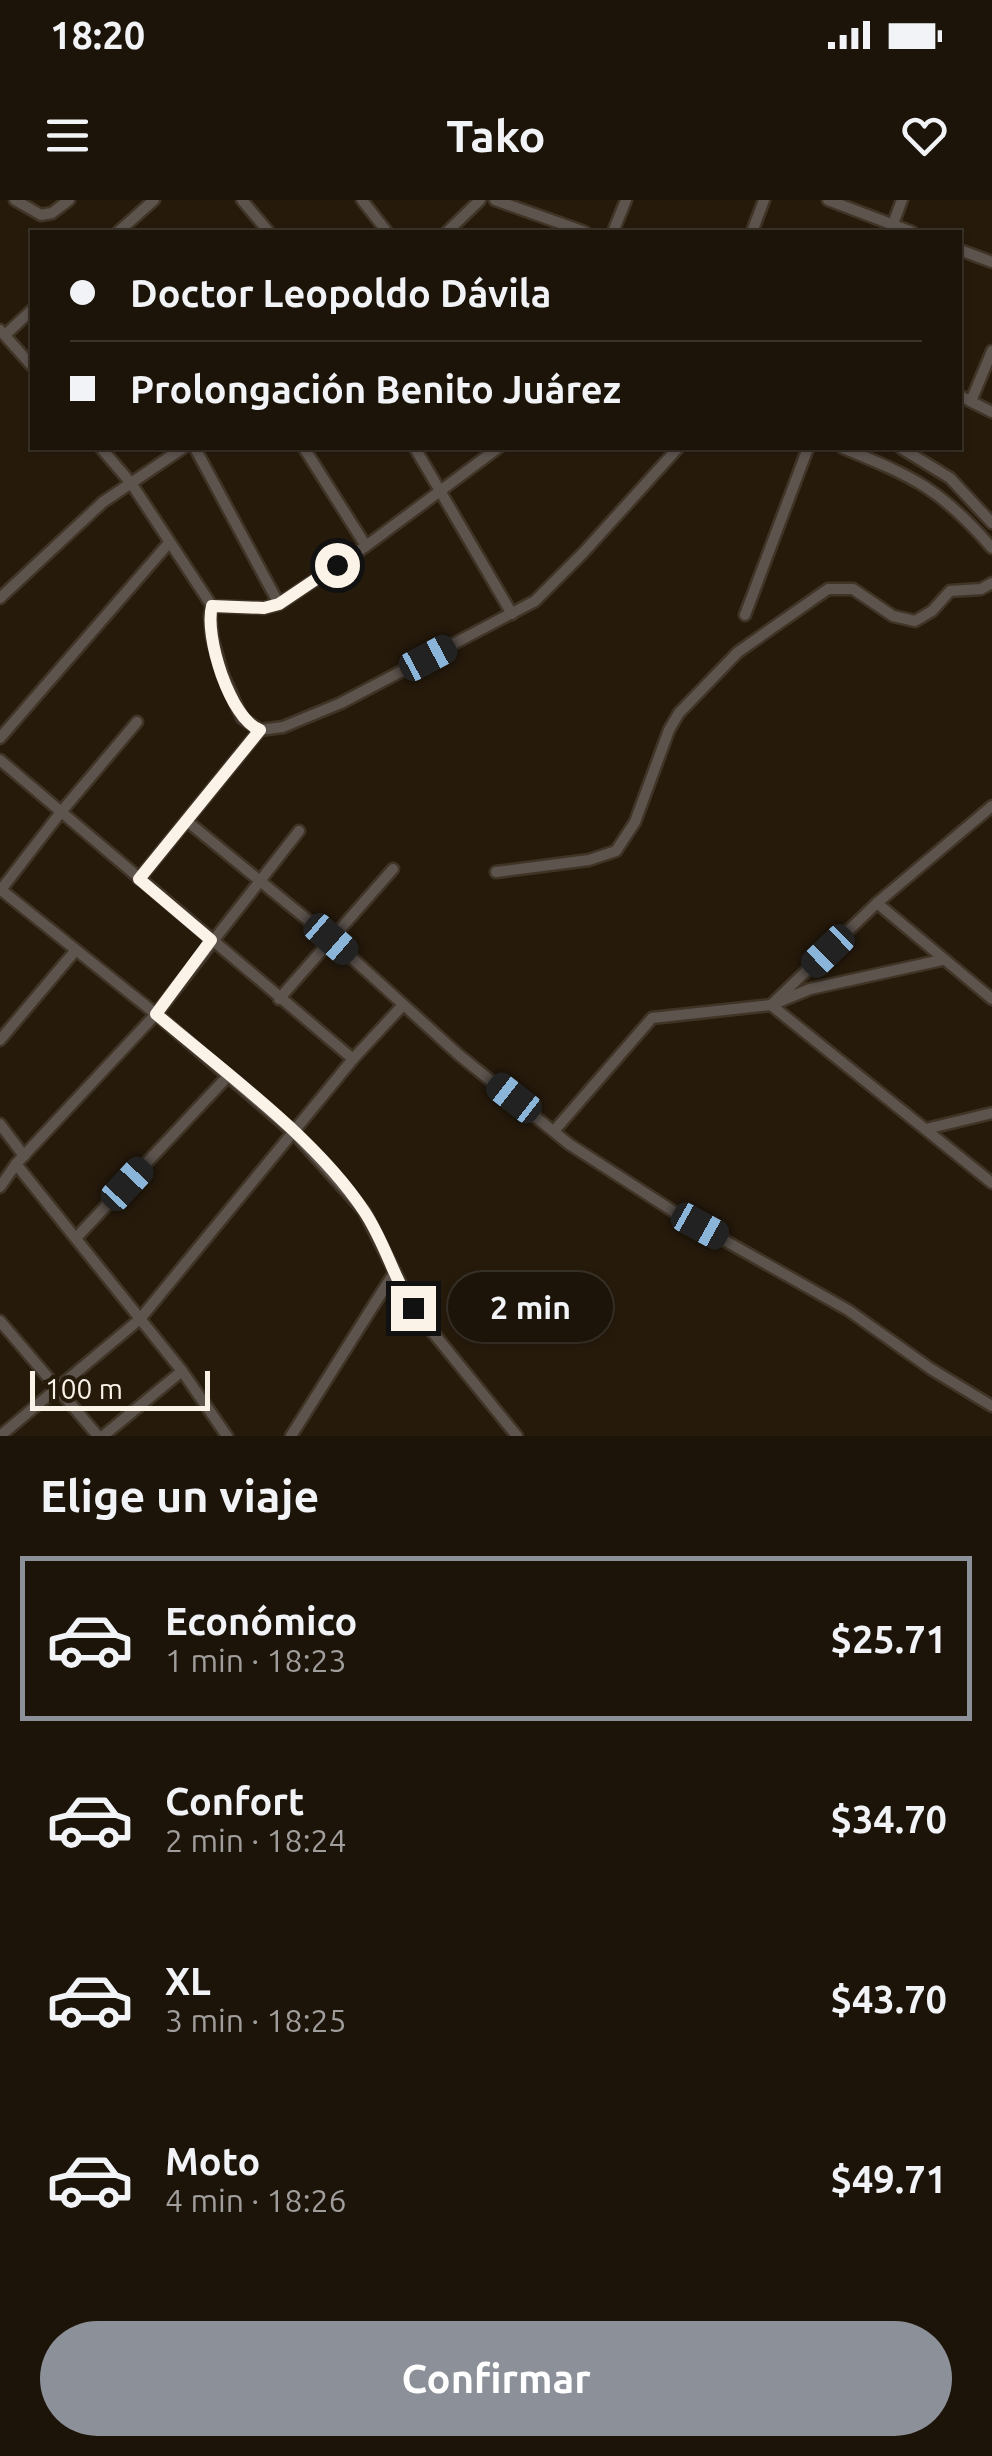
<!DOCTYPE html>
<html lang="es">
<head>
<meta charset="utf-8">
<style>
	:root { --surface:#1c1408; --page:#292116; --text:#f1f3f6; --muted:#a09e9c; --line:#3a3329; --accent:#8c9099 }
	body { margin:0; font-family:Ubuntu,sans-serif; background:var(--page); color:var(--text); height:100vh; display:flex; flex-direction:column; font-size:38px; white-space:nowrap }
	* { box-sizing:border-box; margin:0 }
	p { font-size:32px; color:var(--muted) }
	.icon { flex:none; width:55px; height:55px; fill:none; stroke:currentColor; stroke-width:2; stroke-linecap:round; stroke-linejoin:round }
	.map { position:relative; height:1236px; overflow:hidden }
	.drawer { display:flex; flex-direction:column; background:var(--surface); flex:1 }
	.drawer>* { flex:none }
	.guide { position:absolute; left:30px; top:30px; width:932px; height:220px; border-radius:0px; box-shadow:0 2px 8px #0004,0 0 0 2px var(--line); display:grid; align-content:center; height:220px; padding:0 40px; background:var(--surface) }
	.scale { position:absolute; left:30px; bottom:25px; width:180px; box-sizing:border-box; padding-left:10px; border:5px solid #fbf2e8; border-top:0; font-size:28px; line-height:35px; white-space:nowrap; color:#fbf2e8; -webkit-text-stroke:8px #261a0b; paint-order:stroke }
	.end { position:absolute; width:45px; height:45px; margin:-22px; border:12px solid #fbf2e8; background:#111; box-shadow:0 0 0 5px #111 }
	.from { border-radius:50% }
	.bubble { position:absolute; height:70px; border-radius:35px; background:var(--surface); box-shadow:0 2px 8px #0004,0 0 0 2px var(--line); font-size:32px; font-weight:600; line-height:70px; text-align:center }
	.car { position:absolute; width:30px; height:60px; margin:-30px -15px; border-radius:12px; box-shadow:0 0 8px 2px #0007; background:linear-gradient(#222 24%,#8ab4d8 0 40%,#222 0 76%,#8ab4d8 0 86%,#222 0) }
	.guide b { display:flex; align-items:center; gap:35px; height:95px; font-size:38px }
	.guide b+b { border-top:2px solid var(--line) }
	.guide i { width:25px; height:25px; background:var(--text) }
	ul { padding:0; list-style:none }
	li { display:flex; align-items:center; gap:30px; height:165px; margin:0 20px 15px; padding:0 20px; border:5px solid transparent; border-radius:0px }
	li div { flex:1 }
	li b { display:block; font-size:38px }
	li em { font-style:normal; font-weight:600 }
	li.on { border-color:var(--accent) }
	li>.icon { width:90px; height:90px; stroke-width:1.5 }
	h2 { padding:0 40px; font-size:45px; line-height:120px }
	.button { display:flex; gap:20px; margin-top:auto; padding:20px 40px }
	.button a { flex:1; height:115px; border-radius:60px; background:var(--accent); color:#fff; font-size:40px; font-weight:600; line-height:115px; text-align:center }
	.status { display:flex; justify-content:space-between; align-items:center; height:70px; padding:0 50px; background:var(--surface); direction:ltr }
	.status svg { height:28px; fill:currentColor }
	header { display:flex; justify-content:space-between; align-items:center; height:130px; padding:0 40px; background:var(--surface); font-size:45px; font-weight:600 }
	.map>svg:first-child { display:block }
</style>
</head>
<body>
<div class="status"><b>18:20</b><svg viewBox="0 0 49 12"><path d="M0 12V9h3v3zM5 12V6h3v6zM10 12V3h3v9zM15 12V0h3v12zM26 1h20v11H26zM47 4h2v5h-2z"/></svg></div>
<header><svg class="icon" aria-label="menu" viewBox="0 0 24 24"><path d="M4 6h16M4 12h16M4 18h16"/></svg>Tako<svg class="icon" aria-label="heart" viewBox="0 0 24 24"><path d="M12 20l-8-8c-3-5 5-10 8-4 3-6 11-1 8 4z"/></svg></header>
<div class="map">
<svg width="992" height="1236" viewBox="0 0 992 1236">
	<rect width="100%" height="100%" fill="#261a0b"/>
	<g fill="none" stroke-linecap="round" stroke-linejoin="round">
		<defs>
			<g id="street">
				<polyline points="15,0 41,15 52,13 69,0"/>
				<polyline points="242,0 269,32"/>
				<polyline points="362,0 387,32"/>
				<polyline points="495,0 585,32"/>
				<polyline points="828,0 912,32"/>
				<polyline points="118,32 154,0"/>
				<polyline points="447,32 480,0"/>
				<polyline points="613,32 626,0"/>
				<polyline points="752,32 764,0"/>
				<polyline points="890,32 902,0"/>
				<polyline points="960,50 992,62"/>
				<polyline points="0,130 32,166"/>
				<polyline points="6,134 32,110"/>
				<polyline points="960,196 992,212"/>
				<polyline points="971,201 992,151"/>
				<polyline points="101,248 131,283 212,406 210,416 212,437 222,473 242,518 260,530 283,527 341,503 535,401 583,353 678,248"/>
				<polyline points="195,248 279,404"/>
				<polyline points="304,248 366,346"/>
				<polyline points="415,248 512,414"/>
				<path d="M 843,248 C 914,277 941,289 992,348"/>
				<polyline points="901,248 950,278 992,323"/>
				<polyline points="0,398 103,302 183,248"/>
				<polyline points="212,406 264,408 279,404 366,346 498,248"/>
				<polyline points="745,415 808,248"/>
				<polyline points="0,538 168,344"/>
				<polyline points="0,560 353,859"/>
				<polyline points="188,622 331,739 459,855 569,944 676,1013 848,1110 931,1169 992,1206"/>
				<polyline points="496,672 589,660 616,651 635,622 669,530 679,513 738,452 828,389 853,389 893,416 915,421 932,411 950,391 981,389 992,383"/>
				<polyline points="139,679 260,530"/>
				<polyline points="0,689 156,814 293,932 364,1011 413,1108 517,1236"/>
				<polyline points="0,691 61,612 137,522"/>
				<polyline points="877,703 992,799"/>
				<polyline points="942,760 810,789 771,805 992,983"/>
				<polyline points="279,799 393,669"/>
				<polyline points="0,840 75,751"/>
				<polyline points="0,924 24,956"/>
				<polyline points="926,929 992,913"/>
				<polyline points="554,931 652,818 771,805 877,703 992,606"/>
				<polyline points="16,964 182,1171 227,1236"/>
				<polyline points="0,987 16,964 156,814 299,631"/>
				<polyline points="76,1038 228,876"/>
				<polyline points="0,1121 98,1236"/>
				<polyline points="0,1236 140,1119 353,859 403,805"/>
				<polyline points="103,1236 182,1171"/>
				<polyline points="291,1236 394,1073"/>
			</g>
		</defs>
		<!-- street casing -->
		<use href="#street" stroke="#403426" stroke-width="15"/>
		<!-- street -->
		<use href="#street" stroke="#5d544e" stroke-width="10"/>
	</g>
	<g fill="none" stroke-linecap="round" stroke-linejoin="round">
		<!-- route -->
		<path stroke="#fbf2e8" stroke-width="12" d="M 337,365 L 279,404 L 264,408 L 212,406 C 204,436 230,519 260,530 L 139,679 L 211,740 L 156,814 C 223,871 316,938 364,1011 C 385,1042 393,1077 413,1108"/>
	</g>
</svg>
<div class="scale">100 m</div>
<i class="end from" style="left:337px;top:365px"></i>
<i class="end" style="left:413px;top:1108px"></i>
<div class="bubble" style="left:448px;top:1072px;width:165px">2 min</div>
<i class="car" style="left:428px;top:458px;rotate:62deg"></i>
<i class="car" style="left:331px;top:739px;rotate:131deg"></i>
<i class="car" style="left:828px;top:751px;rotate:226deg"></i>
<i class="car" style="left:514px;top:898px;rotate:308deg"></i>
<i class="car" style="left:127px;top:984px;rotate:43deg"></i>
<i class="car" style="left:700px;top:1026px;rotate:119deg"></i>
<div class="guide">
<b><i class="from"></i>Doctor Leopoldo Dávila</b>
<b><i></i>Prolongación Benito Juárez</b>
</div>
</div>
<section class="drawer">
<h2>Elige un viaje</h2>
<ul>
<li class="on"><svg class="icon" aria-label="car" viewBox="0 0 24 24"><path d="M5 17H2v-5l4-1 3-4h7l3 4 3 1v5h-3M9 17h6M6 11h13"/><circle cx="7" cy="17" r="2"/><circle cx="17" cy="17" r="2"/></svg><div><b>Económico</b><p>1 min · 18:23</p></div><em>$25.71</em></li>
<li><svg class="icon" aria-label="car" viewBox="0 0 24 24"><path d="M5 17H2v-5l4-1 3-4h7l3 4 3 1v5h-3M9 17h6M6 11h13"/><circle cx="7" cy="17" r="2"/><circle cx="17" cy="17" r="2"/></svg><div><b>Confort</b><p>2 min · 18:24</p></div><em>$34.70</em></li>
<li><svg class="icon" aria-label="car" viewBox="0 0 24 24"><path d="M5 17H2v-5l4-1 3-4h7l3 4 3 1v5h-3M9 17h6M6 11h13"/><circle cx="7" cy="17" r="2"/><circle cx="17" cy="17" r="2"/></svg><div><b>XL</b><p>3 min · 18:25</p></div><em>$43.70</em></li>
<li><svg class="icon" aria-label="car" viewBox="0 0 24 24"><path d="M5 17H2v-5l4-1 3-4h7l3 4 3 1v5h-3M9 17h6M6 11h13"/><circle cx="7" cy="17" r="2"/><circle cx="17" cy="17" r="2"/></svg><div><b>Moto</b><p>4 min · 18:26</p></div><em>$49.71</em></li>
</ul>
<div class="button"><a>Confirmar</a></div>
</section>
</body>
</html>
